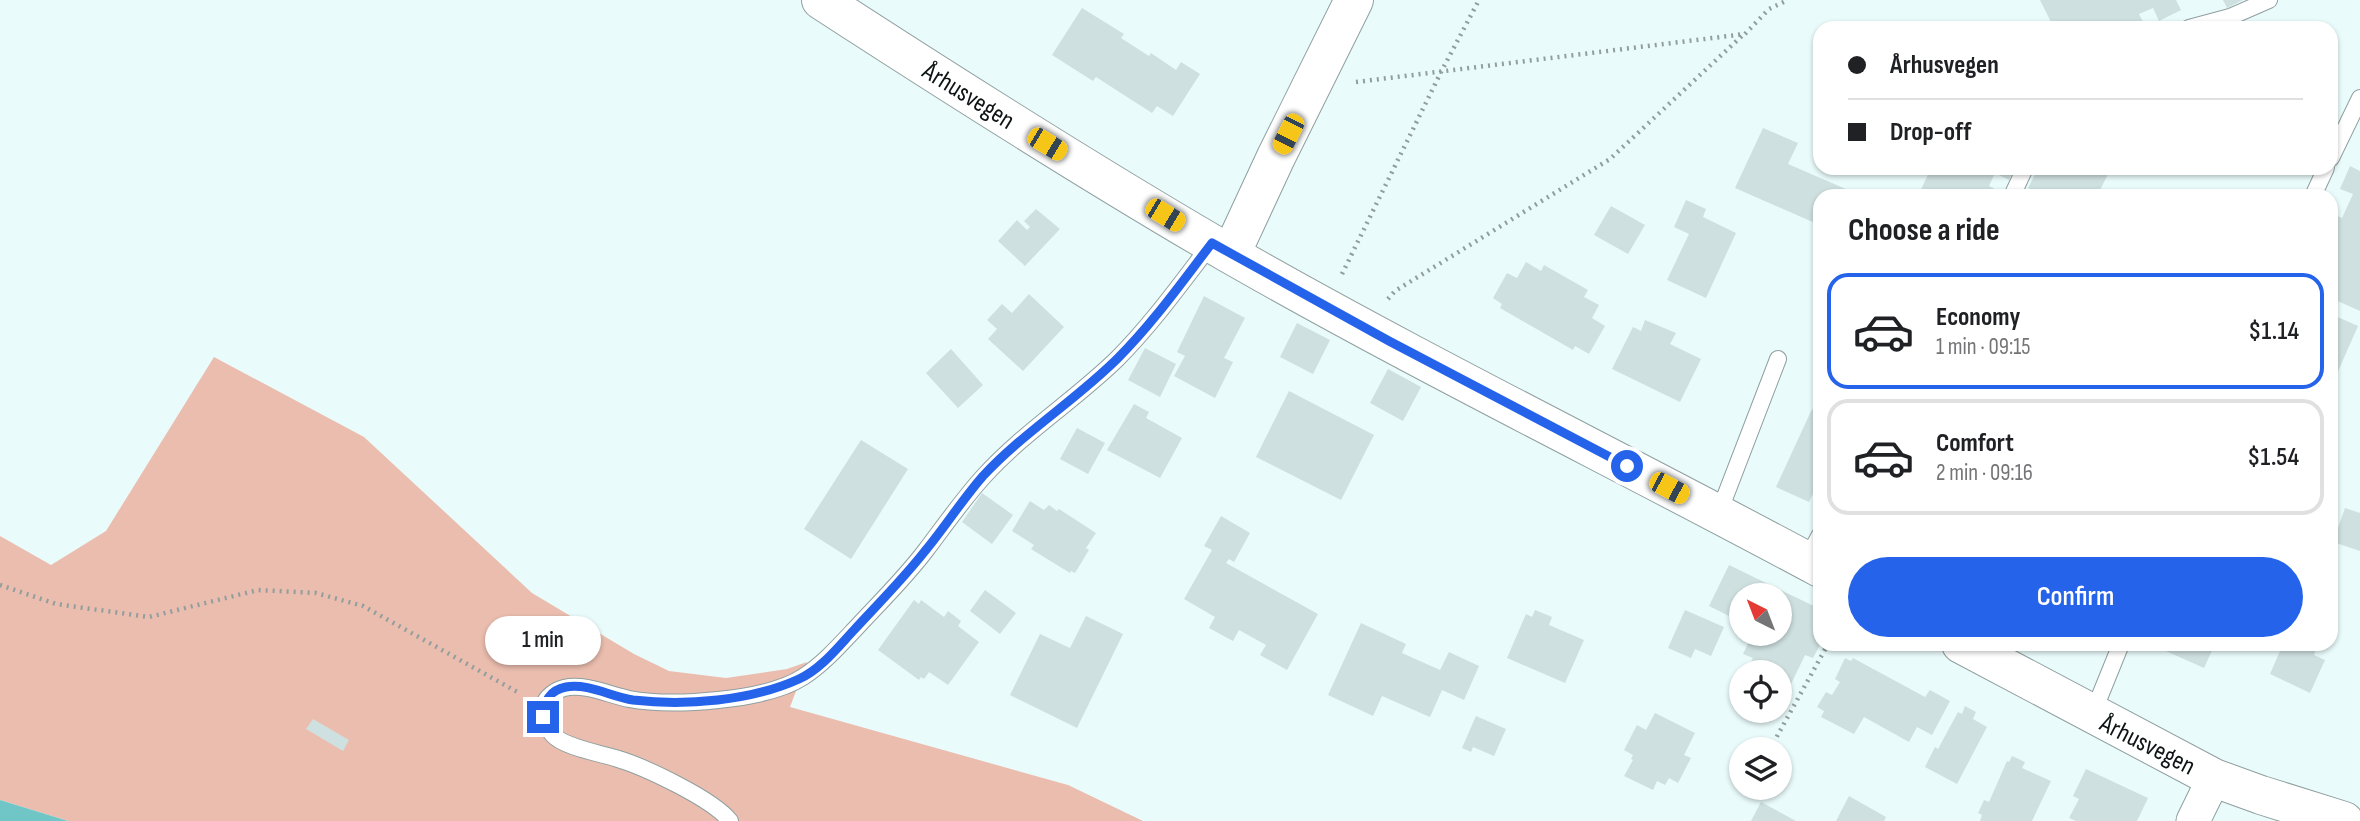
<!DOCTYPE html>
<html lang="en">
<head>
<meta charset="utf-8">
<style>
	:root { --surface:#fff; --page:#f2f2f2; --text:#202124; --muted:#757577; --line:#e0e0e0; --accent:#2563eb }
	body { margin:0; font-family:"Sofia Sans Condensed",sans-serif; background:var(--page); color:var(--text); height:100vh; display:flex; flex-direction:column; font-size:26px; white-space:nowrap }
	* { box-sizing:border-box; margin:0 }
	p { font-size:23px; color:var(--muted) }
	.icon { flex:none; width:38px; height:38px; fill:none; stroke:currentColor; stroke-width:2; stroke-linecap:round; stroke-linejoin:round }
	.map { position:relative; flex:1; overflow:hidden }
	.drawer { position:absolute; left:1813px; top:189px; width:525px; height:462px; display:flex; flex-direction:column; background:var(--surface); border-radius:21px; box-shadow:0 2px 5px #0004 }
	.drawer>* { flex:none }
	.guide { position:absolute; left:1813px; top:21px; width:525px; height:154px; border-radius:21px; box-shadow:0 2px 5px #0004; display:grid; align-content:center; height:154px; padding:0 35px; background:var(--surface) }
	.needle { width:46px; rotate:318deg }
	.fabs { position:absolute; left:1729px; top:583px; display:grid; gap:14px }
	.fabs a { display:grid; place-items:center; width:63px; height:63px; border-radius:50%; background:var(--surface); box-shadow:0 2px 5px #0004; font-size:35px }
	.end { position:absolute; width:32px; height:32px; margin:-16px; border:9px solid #2563eb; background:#fff; box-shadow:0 0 0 4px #fff }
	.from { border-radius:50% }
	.bubble { position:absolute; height:49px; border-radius:24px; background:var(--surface); box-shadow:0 2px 5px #0004; font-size:23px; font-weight:600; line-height:49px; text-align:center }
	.car { position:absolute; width:21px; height:42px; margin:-21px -10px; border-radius:9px; box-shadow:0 0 5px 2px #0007; background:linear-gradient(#f5c518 24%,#345 0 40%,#f5c518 0 76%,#345 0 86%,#f5c518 0) }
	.guide b { display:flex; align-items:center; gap:24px; height:66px; font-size:26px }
	.guide b+b { border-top:2px solid var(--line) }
	.guide i { width:18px; height:18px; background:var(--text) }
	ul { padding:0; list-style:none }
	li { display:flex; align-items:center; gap:21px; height:116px; margin:0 14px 10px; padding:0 21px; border:4px solid var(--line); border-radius:21px }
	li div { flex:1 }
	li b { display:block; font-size:26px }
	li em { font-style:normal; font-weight:600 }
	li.current { border-color:var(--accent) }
	li>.icon { width:63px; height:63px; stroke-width:1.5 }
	h2 { padding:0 35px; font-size:32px; line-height:84px }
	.primary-button { display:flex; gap:14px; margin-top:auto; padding:14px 35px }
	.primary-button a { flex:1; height:80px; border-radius:42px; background:var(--accent); color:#fff; font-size:28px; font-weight:600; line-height:80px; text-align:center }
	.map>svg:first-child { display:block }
</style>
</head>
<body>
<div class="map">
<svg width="2360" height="821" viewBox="0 0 2360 821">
	<rect width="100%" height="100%" fill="#eafbfb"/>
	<!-- green -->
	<polygon fill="#eabdae" points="214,357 364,437 532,593 634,654 669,671 726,678 787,669 807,662 790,707 1068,785 1143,821 68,821 0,800 0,536 51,565 106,531"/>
	<!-- water -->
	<polygon fill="#70c6c7" points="0,800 68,821 0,821"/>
	<!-- building -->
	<g fill="#cfe0e0">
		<polygon points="2040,0 2176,0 2181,10 2159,21 2153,8 2139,14 2146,28 2119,28 2118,25 2112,28 2054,28"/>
		<polygon points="2223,0 2243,0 2227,8"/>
		<polygon points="1082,8 1124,34 1121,38 1149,56 1151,53 1176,70 1181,62 1200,74 1173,116 1157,106 1152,113 1096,77 1093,81 1052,55"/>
		<polygon points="1763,128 1798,143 1788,164 1862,196 1820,196 1820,220 1817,219 1815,223 1735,188"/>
		<polygon points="2350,166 2360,171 2360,311 2331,298 2331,213 2342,218 2353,194 2340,189"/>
		<polygon points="1931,168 2014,168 2009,180 1995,173 1989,186 2003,193 2002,196 1918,196"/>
		<polygon points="2038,168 2044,168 2053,172 2055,168 2111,168 2097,196 2041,196 2042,194 2028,188"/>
		<polygon points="1686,200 1706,209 1703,217 1736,233 1706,298 1667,280 1689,234 1674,227"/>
		<polygon points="1611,206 1645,225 1628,254 1594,235"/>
		<polygon points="1036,209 1060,229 1025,266 998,241 1017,220 1027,230 1030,227 1024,221"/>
		<polygon points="1526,262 1541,271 1544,265 1588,290 1584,297 1599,305 1592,318 1605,326 1589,354 1575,346 1573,350 1500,308 1502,304 1493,298 1507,273 1517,278"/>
		<polygon points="1029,294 1064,327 1023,371 988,339 997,329 987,320 1002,304 1012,313"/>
		<polygon points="1204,296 1245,318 1224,358 1233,362 1215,398 1174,376 1185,356 1177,352"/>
		<polygon points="2331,314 2358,326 2331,387"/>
		<polygon points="1645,320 1676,333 1670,344 1701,359 1680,402 1612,369 1633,327 1641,331"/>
		<polygon points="1297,323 1330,340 1313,374 1280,357"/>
		<polygon points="1145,348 1176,364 1160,397 1128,380"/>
		<polygon points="951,349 983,385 958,408 926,373"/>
		<polygon points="1388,369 1421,387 1403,421 1370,403"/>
		<polygon points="1289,391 1374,435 1341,500 1256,457"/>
		<polygon points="1134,404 1149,412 1146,418 1182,438 1160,478 1107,450"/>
		<polygon points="1812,409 1820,413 1820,479 1809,502 1776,487"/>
		<polygon points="1077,428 1105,443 1088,474 1060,459"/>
		<polygon points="861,440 908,469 851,559 804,529"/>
		<polygon points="982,493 1013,515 992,544 962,522"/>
		<polygon points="1030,501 1044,510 1049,505 1057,511 1059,509 1096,533 1086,548 1089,550 1075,573 1071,571 1070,573 1031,549 1034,545 1012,531"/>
		<polygon points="2345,508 2360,513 2360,551 2333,542"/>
		<polygon points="1221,516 1250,533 1234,562 1229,559 1226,563 1318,614 1287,670 1260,655 1266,645 1239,630 1233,641 1209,628 1215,617 1184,599 1212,550 1204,546"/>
		<polygon points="1729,565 1820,609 1820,645 1813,658 1805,655 1780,707 1780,672 1746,672 1753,658 1743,654 1752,635 1762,640 1765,634 1780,634 1780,595 1741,595 1741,622 1709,606"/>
		<polygon points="985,590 1016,613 1000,634 970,611"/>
		<polygon points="914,600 919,604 921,600 944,617 948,611 961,621 958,626 979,642 948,685 929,672 924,679 921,677 919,680 878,650"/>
		<polygon points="1535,610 1552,617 1549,625 1584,640 1565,683 1507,658 1526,614 1532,617"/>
		<polygon points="1685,610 1724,627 1711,656 1695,649 1691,658 1668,648"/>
		<polygon points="1086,616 1123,634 1077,728 1010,695 1040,634 1070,648"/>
		<polygon points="1361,623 1406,644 1402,653 1440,670 1449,652 1479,666 1464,700 1442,690 1430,717 1382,696 1373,716 1328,695"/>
		<polygon points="2150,644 2215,644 2204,668"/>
		<polygon points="2283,644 2318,644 2314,655 2325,660 2310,693 2270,674"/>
		<polygon points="1845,658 1851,661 1853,658 1925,697 1930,690 1950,701 1932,735 1917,727 1909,742 1864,717 1854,734 1821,717 1824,711 1817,707 1826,692 1832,695 1840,682 1835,679"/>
		<polygon points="1965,706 1976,712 1973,719 1987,727 1957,784 1925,767 1935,747 1938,749 1958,712 1962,714"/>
		<polygon points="1655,713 1695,733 1684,755 1691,758 1678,783 1669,778 1665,785 1657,781 1653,790 1624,776 1633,760 1631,759 1633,755 1624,750 1637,725 1646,730"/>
		<polygon points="1476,716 1506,729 1494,756 1473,747 1471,752 1462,748"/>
		<polygon points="313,719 349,740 343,751 306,729"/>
		<polygon points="2012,756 2025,762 2022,768 2051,781 2032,821 1980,821 1982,815 1978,813 1984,800 1989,802 2007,761 2009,762"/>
		<polygon points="2086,769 2148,798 2137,821 2076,821 2069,818 2079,799 2073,796"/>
		<polygon points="1849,796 1886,817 1884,821 1836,821"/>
		<polygon points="1761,802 1796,821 1751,821"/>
	</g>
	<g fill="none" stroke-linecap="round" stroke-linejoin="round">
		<defs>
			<g id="lane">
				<polyline points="2189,28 2230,17 2269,0"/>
				<polyline points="2331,158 2360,98"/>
				<polyline points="2012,196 2025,168"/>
				<polyline points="2313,196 2326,168"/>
				<polyline points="1718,515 1778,359"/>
				<polyline points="1806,560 1820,535"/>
				<polyline points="2093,713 2121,644"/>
				<path d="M 730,821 C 713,799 643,766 615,758 C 599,753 564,747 553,735 C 547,728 541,714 544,704 C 547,696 556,690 564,688 C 585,683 609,695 629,699 C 672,707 766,701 803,677 C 823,664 839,646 856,628 C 879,603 905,578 926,550 C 945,525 963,499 984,476 C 1024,432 1075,400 1117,359 C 1152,324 1182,282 1212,243"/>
			</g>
			<polyline id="street" points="2193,821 2214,778"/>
			<g id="secondary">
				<path d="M 821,0 C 955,87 1090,173 1228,253 C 1422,364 1623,462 1820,568"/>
				<polyline points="1231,254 1276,157 1354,0"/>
				<polyline points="1961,644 2214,778 2261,795 2344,821"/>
			</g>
		</defs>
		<!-- lane casing -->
		<use href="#lane" stroke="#8f9f9f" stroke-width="18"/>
		<!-- street casing -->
		<use href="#street" stroke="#8f9f9f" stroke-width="35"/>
		<!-- secondary casing -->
		<use href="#secondary" stroke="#8f9f9f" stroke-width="40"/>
		<!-- path -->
		<g stroke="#929e9e" stroke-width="4.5" stroke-dasharray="2 5" stroke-linecap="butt">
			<polyline points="1356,82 1745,34 1769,9 1788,0"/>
			<polyline points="1342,274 1441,72 1479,0"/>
			<polyline points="1388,299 1395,291 1610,159 1744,34"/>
			<polyline points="0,585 56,604 149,617 258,590 316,593 363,606 521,694"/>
			<polyline points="1770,749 1828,644"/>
		</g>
		<!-- lane -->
		<use href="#lane" stroke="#fff" stroke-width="16"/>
		<!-- street -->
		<use href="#street" stroke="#fff" stroke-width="33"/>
		<!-- secondary -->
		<use href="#secondary" stroke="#fff" stroke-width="38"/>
	</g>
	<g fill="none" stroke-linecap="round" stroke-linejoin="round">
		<!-- route -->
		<path stroke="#2563eb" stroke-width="9" d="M 543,717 C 543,702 550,690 566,687 C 588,683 612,697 633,700 C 685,706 751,701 799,679 C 821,669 838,647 854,630 C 878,604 903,579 925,551 C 945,527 962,500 983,476 C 1024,432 1076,400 1118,358 C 1153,323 1182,282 1212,243 L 1389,341 L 1627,466"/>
	</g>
	<g text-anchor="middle" stroke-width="5" stroke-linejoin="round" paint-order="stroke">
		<!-- street labels -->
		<g font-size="26" fill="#0e1414" stroke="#fff">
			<text transform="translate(969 95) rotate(32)" y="9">Århusvegen</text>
			<text transform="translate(2148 744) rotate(27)" y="9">Århusvegen</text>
		</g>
	</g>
</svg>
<div class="fabs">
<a><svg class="needle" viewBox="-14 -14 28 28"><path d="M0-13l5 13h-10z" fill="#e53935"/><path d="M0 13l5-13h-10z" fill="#757577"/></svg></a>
<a><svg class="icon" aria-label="locate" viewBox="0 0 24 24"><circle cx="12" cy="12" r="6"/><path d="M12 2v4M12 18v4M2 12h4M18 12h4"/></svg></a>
<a><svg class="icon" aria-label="layers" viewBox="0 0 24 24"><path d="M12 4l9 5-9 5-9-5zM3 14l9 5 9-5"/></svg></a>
</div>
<i class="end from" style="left:1627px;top:466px"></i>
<i class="end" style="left:543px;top:717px"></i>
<div class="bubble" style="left:485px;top:616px;width:116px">1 min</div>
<i class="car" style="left:1288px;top:134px;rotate:207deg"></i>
<i class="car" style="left:1047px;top:144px;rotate:121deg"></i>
<i class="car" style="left:1165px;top:215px;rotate:121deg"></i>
<i class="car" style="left:1669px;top:488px;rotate:118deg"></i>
<div class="guide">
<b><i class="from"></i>Århusvegen</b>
<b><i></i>Drop-off</b>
</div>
<section class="drawer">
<h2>Choose a ride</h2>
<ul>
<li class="current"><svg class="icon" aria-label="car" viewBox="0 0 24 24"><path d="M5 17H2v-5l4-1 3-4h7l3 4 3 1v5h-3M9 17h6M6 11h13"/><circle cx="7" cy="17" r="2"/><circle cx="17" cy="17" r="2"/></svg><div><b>Economy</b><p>1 min · 09:15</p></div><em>$1.14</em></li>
<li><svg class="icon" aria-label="car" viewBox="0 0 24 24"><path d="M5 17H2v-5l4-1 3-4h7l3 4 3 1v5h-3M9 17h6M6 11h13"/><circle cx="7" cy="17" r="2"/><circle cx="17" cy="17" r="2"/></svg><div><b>Comfort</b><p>2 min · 09:16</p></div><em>$1.54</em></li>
</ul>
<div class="primary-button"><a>Confirm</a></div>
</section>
</div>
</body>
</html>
